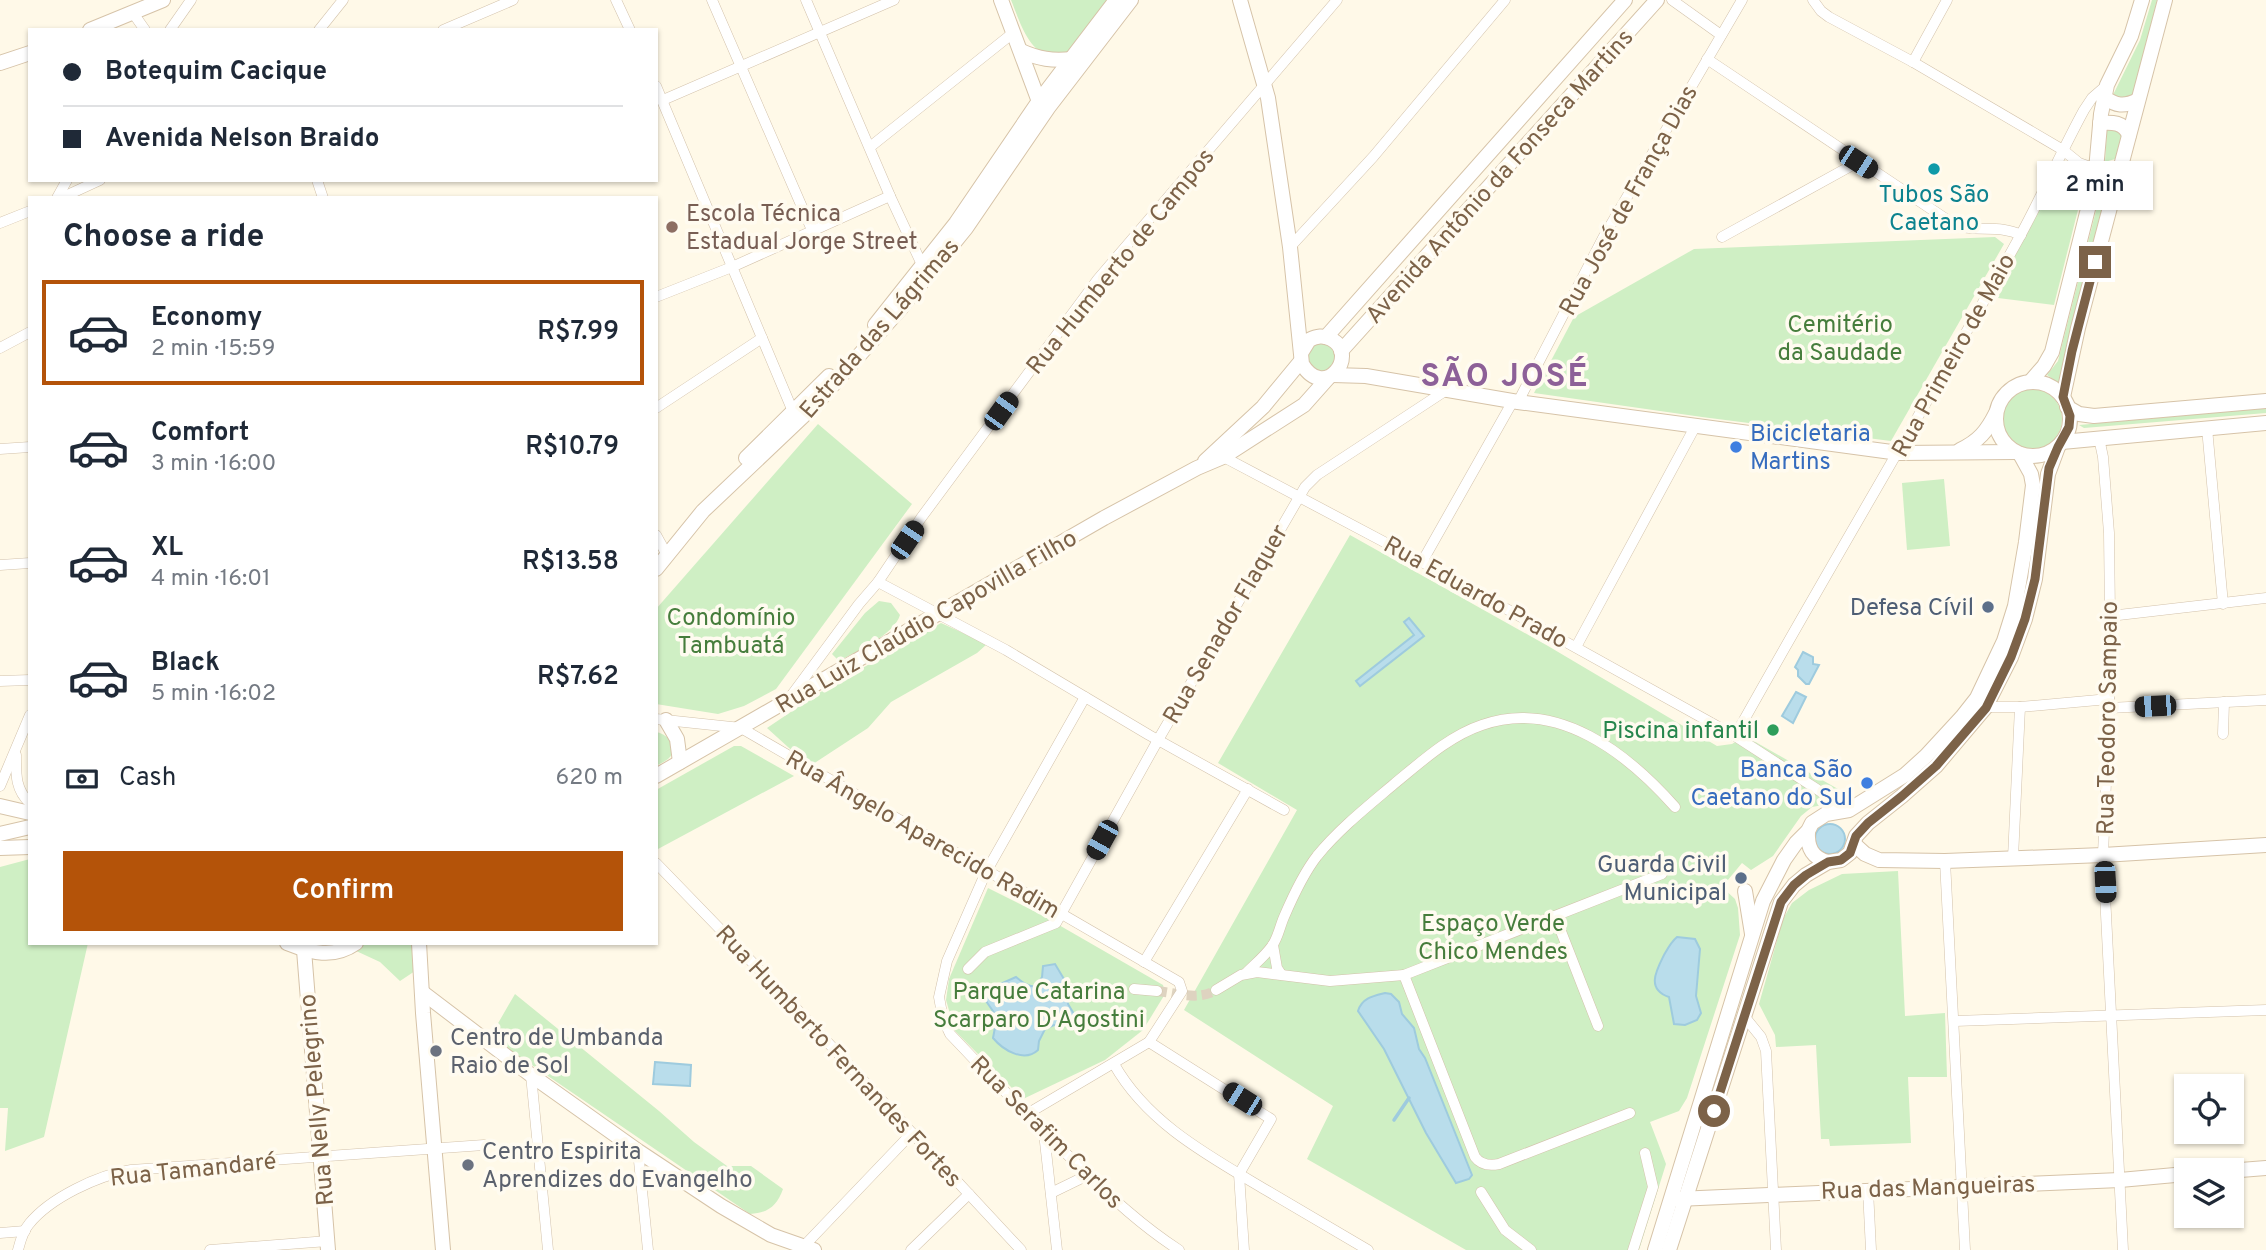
<!DOCTYPE html>
<html lang="en">
<head>
<meta charset="utf-8">
<style>
	:root { --surface:#fff; --page:#f2f2f3; --text:#1f2937; --muted:#747a83; --line:#e0e1e3; --accent:#b45309 }
	body { margin:0; font-family:Overpass,sans-serif; background:var(--page); color:var(--text); height:100vh; display:flex; flex-direction:column; font-size:26px; white-space:nowrap }
	* { box-sizing:border-box; margin:0 }
	p { font-size:23px; color:var(--muted) }
	.icon { flex:none; width:38px; height:38px; fill:none; stroke:currentColor; stroke-width:2; stroke-linecap:round; stroke-linejoin:round }
	.map { position:relative; flex:1; overflow:hidden }
	.sheet { position:absolute; left:28px; top:196px; width:630px; height:749px; display:flex; flex-direction:column; background:var(--surface); border-radius:0px; box-shadow:0 2px 5px #0004 }
	.sheet>* { flex:none }
	.banner { position:absolute; left:28px; top:28px; width:630px; height:154px; border-radius:0px; box-shadow:0 2px 5px #0004; display:grid; align-content:center; height:154px; padding:0 35px; background:var(--surface) }
	.fabs { position:absolute; left:2174px; top:1074px; display:grid; gap:14px }
	.fabs a { display:grid; place-items:center; width:70px; height:70px; border-radius:0px; background:var(--surface); box-shadow:0 2px 5px #0004; font-size:35px }
	.end { position:absolute; width:32px; height:32px; margin:-16px; border:9px solid #7c6248; background:#fff; box-shadow:0 0 0 4px #fff }
	.from { border-radius:50% }
	.bubble { position:absolute; height:49px; border-radius:0px; background:var(--surface); box-shadow:0 2px 5px #0004; font-size:23px; font-weight:600; line-height:49px; text-align:center }
	.car { position:absolute; width:21px; height:42px; margin:-21px -10px; border-radius:9px; box-shadow:0 0 5px 2px #0007; background:linear-gradient(#222 24%,#8ab4d8 0 40%,#222 0 76%,#8ab4d8 0 86%,#222 0) }
	.banner b { display:flex; align-items:center; gap:24px; height:66px; font-size:26px }
	.banner b+b { border-top:2px solid var(--line) }
	.banner i { width:18px; height:18px; background:var(--text) }
	ul { padding:0; list-style:none }
	li { display:flex; align-items:center; gap:21px; height:105px; margin:0 14px 10px; padding:0 21px; border:4px solid transparent; border-radius:0px }
	li div { flex:1 }
	li b { display:block; font-size:26px }
	li em { font-style:normal; font-weight:600 }
	li.active { border-color:var(--accent) }
	li>.icon { width:63px; height:63px; stroke-width:1.5 }
	h2 { padding:0 35px; font-size:32px; line-height:84px }
	.pay { display:flex; align-items:center; gap:18px; height:77px; padding:0 35px; font-size:26px }
	.pay p { margin-inline-start:auto }
	.button { display:flex; gap:14px; margin-top:auto; padding:14px 35px }
	.button a { flex:1; height:80px; border-radius:0px; background:var(--accent); color:#fff; font-size:28px; font-weight:600; line-height:80px; text-align:center }
	.map>svg:first-child { display:block }
</style>
</head>
<body>
<div class="map">
<svg width="2266" height="1250" viewBox="0 0 2266 1250">
	<rect width="100%" height="100%" fill="#fff9e8"/>
	<!-- green -->
	<g fill="#cfefc4">
		<path d="M 1011,0 L 1110,0 L 1069,55 C 1064,55 1057,57 1052,56 C 1028,53 1019,19 1011,0 Z"/>
		<polygon points="2152,0 2157,0 2132,100 2112,97 2140,40"/>
		<polygon points="2107,130 2115,130 2122,134 2123,143 2115,159 2105,162"/>
		<polygon points="2069,164 2087,174 2054,305 1990,297 2060,165"/>
		<polygon points="2110,172 2111,181 2061,382 2057,382 2047,375 2058,361 2102,187 2101,184 2103,173"/>
		<polygon points="1995,237 2004,244 1891,441 1702,417 1534,393 1574,317 1694,249"/>
		<path d="M 1323,341 L 1335,349 L 1335,365 L 1322,373 L 1308,366 C 1306,348 1305,348 1323,341 Z"/>
		<circle cx="2032" cy="419" r="30"/>
		<polygon points="2266,408 2266,413 2084,428 2079,425"/>
		<polygon points="818,424 912,504 776,689 744,706 718,714 656,704 656,609"/>
		<polygon points="1944,479 1950,546 1907,550 1902,483"/>
		<polygon points="1350,535 1548,646 1717,746 1732,744 1745,736 1852,797 1839,802 1812,807 1801,816 1773,856 1751,870 1742,863 1722,887 1735,899 1738,908 1740,935 1687,1098 1679,1111 1650,1122 1666,1164 1639,1250 1466,1250 1307,1159 1333,1106 1184,1010 1297,810 1218,763"/>
		<path d="M 879,601 L 891,603 L 900,615 C 894,635 857,651 839,661 L 832,654 L 865,613 Z"/>
		<polygon points="941,623 987,644 977,653 891,702 868,728 813,764 799,757 767,728 819,693"/>
		<path d="M 656,732 C 669,734 680,749 668,759 C 664,762 660,764 656,766 Z"/>
		<polygon points="734,746 741,746 794,776 658,849 656,846 656,790"/>
		<polygon points="30,859 30,943 88,943 44,1137 5,1151 8,1108 0,1108 0,867"/>
		<polygon points="1898,871 1905,1016 1945,1013 1947,1077 1908,1077 1911,1143 1830,1146 1829,1139 1821,1139 1816,1045 1776,1047 1775,1035 1759,1004 1783,919 1792,903 1809,890 1842,874"/>
		<polygon points="988,888 1038,913 1163,985 1165,994 1143,1030 1105,1060 1023,1099 955,1031 946,1000 949,979"/>
		<polygon points="366,943 413,943 415,971 400,981 380,962 354,950"/>
		<path d="M 515,994 L 659,1111 L 694,1142 L 727,1166 L 751,1166 L 783,1189 C 777,1206 768,1213 750,1214 L 507,1048 L 497,1025 Z"/>
	</g>
	<!-- water -->
	<g fill="#b9ddeb" stroke="#9ecbde" stroke-width="2">
		<polygon points="1409,618 1424,636 1360,686 1356,681 1414,635 1404,622"/>
		<polygon points="1803,652 1813,657 1813,664 1819,665 1809,684 1806,684 1798,676 1798,670 1795,667"/>
		<polygon points="1796,692 1806,697 1793,723 1782,716"/>
		<circle cx="1830" cy="839" r="15"/>
		<path d="M 1677,937 L 1695,939 L 1700,949 L 1696,996 L 1701,1013 L 1697,1020 L 1685,1025 L 1674,1024 L 1669,997 C 1646,989 1656,971 1664,955 C 1668,948 1671,942 1677,937 Z"/>
		<path d="M 1055,964 L 1064,979 L 1068,1004 L 1077,1019 L 1076,1023 L 1071,1020 L 1059,1027 L 1054,1025 L 1045,1029 L 1039,1041 L 1038,1050 C 1024,1063 1003,1050 993,1038 L 997,1017 L 986,1001 L 986,996 L 1000,984 L 1016,977 C 1022,982 1029,988 1037,986 L 1042,977 L 1043,966 Z"/>
		<path d="M 1385,993 L 1391,994 L 1399,1002 L 1402,1014 L 1414,1028 L 1419,1049 L 1425,1058 L 1472,1175 L 1469,1179 L 1456,1183 L 1426,1133 L 1384,1049 L 1358,1011 C 1362,998 1373,996 1385,993 Z"/>
		<polygon points="655,1062 691,1065 690,1086 653,1084"/>
	</g>
	<g fill="none" stroke-linecap="round" stroke-linejoin="round">
		<!-- stream -->
		<polyline stroke="#9ecbde" stroke-width="3.5" points="1394,1120 1409,1098"/>
		<!-- street-tunnel -->
		<path stroke="#ded3c0" stroke-width="10" stroke-dasharray="10 5" stroke-linecap="butt" d="M 1157,991 C 1176,993 1199,1001 1216,990"/>
		<defs>
			<g id="street">
				<polyline points="616,0 630,30"/>
				<polyline points="712,0 812,230"/>
				<polyline points="806,0 890,196 924,269"/>
				<polyline points="1672,0 1721,35"/>
				<polyline points="1813,0 1821,11 1829,17 1913,62 2063,150 2079,163 2096,169"/>
				<polyline points="133,13 145,30"/>
				<polyline points="170,30 191,0"/>
				<polyline points="319,30 343,0"/>
				<polyline points="443,30 513,0"/>
				<path d="M 1707,59 L 1955,225 C 1977,233 1999,224 2021,235"/>
				<polyline points="1913,62 1947,0"/>
				<polyline points="656,86 794,414"/>
				<polyline points="663,100 894,0"/>
				<polyline points="870,147 1013,33"/>
				<polyline points="317,180 323,198"/>
				<polyline points="57,198 67,180"/>
				<polyline points="61,198 100,180"/>
				<polyline points="0,223 30,211"/>
				<polyline points="1722,237 1858,162"/>
				<polyline points="1290,247 1373,157 1505,0"/>
				<polyline points="656,297 732,267 890,196"/>
				<polyline points="0,348 30,332"/>
				<polyline points="1518,402 1603,238 1742,0"/>
				<polyline points="656,408 762,338"/>
				<polyline points="2207,428 2223,604"/>
				<polyline points="2099,438 2103,457 2109,533 2110,616 2109,708 2103,855 2123,1250"/>
				<polyline points="0,449 30,447"/>
				<polyline points="1218,454 1422,562 1735,736 1849,810"/>
				<polyline points="656,535 667,555"/>
				<polyline points="1422,562 1513,401"/>
				<polyline points="0,565 30,563"/>
				<polyline points="878,582 1006,650 1149,735 1284,810"/>
				<polyline points="2110,616 2266,598"/>
				<polyline points="1576,647 1696,425"/>
				<polyline points="0,681 30,680"/>
				<polyline points="791,696 859,604 878,582 921,518 1098,279 1337,0"/>
				<path d="M 1085,697 L 986,872 L 947,961 L 939,997 L 943,1019 L 950,1034 C 993,1079 1036,1125 1081,1168 C 1112,1198 1142,1226 1179,1250"/>
				<polyline points="1981,707 2020,707 2109,699"/>
				<polyline points="2109,708 2266,700"/>
				<polyline points="656,719 741,728 1179,982 1182,991 1149,1042 1027,1114"/>
				<polyline points="2223,734 2224,702"/>
				<path d="M 1735,736 C 1828,569 1927,405 2019,238 C 2042,196 2061,152 2084,110 L 2092,98 L 2107,85"/>
				<path d="M 16,755 C 16,773 15,790 30,803"/>
				<polyline points="0,786 30,715"/>
				<polyline points="2013,858 2020,707"/>
				<polyline points="1945,861 1965,1250"/>
				<polyline points="656,863 779,990 1021,1250"/>
				<polyline points="1555,916 1598,1026"/>
				<polyline points="1273,945 1277,968 1281,974"/>
				<polyline points="1144,962 1248,789"/>
				<polyline points="968,969 985,952 1056,923 1158,740 1305,487 1317,475 1448,389"/>
				<path d="M 1246,973 C 1255,964 1265,956 1272,946 C 1278,938 1280,926 1284,917 C 1293,896 1303,874 1317,856 C 1339,829 1368,806 1394,784 C 1421,762 1449,736 1482,725 C 1558,698 1628,754 1675,807"/>
				<polyline points="1134,989 1157,991"/>
				<polyline points="1216,990 1241,975 1257,972 1330,981 1404,975"/>
				<polyline points="1744,1016 1761,1037 1766,1051 1776,1250"/>
				<polyline points="1955,1021 2266,1010"/>
				<polyline points="1149,1042 1271,1119 1239,1174 1244,1250"/>
				<path d="M 1114,1064 C 1147,1123 1209,1156 1266,1190 C 1300,1210 1334,1230 1368,1250"/>
				<polyline points="531,1075 548,1250"/>
				<path d="M 1630,1113 L 1499,1164 C 1489,1166 1481,1165 1475,1157 L 1404,975 L 1662,874"/>
				<polyline points="1044,1133 1057,1250"/>
				<polyline points="638,1151 648,1250"/>
				<polyline points="1868,1190 1871,1250"/>
				<polyline points="1481,1192 1505,1230 1531,1250"/>
				<polyline points="1051,1193 1088,1175"/>
				<polyline points="0,1233 25,1231"/>
				<polyline points="804,1246 912,1133"/>
				<path d="M 18,1250 C 20,1242 23,1231 29,1224 C 50,1198 98,1175 131,1170 L 484,1145"/>
				<polyline points="210,1250 328,1241"/>
				<polyline points="911,1250 969,1194"/>
				<polyline points="1633,1250 1653,1187 1645,1153"/>
			</g>
			<g id="secondary">
				<polyline points="1001,0 1041,107"/>
				<path d="M 1240,0 L 1268,98 L 1290,247 L 1302,364 C 1325,402 1360,354 1331,339 C 1323,335 1317,336 1309,340 L 1301,353"/>
				<polyline points="90,30 163,0"/>
				<path d="M 1021,51 C 1039,59 1052,61 1072,59"/>
				<polyline points="0,63 30,53"/>
				<path d="M 2104,97 C 2116,106 2124,107 2138,100"/>
				<path d="M 2100,123 C 2112,122 2124,122 2129,135"/>
				<polyline points="875,325 956,223 1039,101 1116,0"/>
				<polyline points="1326,337 1625,0"/>
				<polyline points="1341,351 1657,0"/>
				<polyline points="1333,375 1366,376 1518,402 1899,453 2015,452"/>
				<polyline points="2030,382 2044,366 2052,352 2095,181 2101,114 2107,85 2131,36 2142,0"/>
				<circle cx="2033" cy="419" r="37"/>
				<polyline points="2063,397 2078,328 2165,0"/>
				<polyline points="2067,407 2079,414 2094,416 2266,401"/>
				<polyline points="2062,442 2266,423"/>
				<path d="M 1960,450 C 1979,441 1987,431 1996,413"/>
				<polyline points="746,458 829,376"/>
				<polyline points="1205,461 1263,407 1301,361"/>
				<polyline points="656,569 703,511 816,404 901,308 966,228 1048,108 1131,0"/>
				<polyline points="666,720 677,739 680,762"/>
				<polyline points="656,776 1104,518 1197,468 1223,457 1304,405 1328,378"/>
				<polyline points="0,806 30,813"/>
				<path d="M 1808,831 C 1807,847 1812,858 1828,862"/>
				<polyline points="0,834 30,827"/>
				<polyline points="1854,844 1865,854 1879,860 1945,861 2103,855 2266,845"/>
				<polyline points="0,848 30,847"/>
				<polyline points="1745,891 1752,934"/>
				<path d="M 287,943 C 312,953 333,959 356,943"/>
				<polyline points="419,943 423,1013 443,1250"/>
				<polyline points="304,950 328,1250"/>
				<polyline points="422,992 531,1075 638,1151 721,1206 771,1235 814,1250"/>
				<polyline points="2228,1171 2266,1168"/>
				<polyline points="1677,1199 2120,1180 2186,1174"/>
				<polyline points="1655,1250 1763,901 1784,860 1796,843 1808,831 1812,823 1826,814 1849,810 1905,775 1926,756 1962,717 1977,698 2004,641 2015,606 2026,542 2033,485 2031,474 2020,454"/>
				<polyline points="1669,1250 1781,902 1794,885 1806,875 1828,862 1841,860 1850,853 1856,836 1868,823 1902,796 1936,766 1985,708 2011,657 2025,619 2035,579 2048,474 2058,447"/>
			</g>
		</defs>
		<!-- street casing -->
		<use href="#street" stroke="#d3c2ab" stroke-width="11"/>
		<!-- secondary casing -->
		<use href="#secondary" stroke="#d6c3a8" stroke-width="16"/>
		<!-- street -->
		<use href="#street" stroke="#fff" stroke-width="10"/>
		<!-- secondary -->
		<use href="#secondary" stroke="#fff" stroke-width="14"/>
	</g>
	<g fill="none" stroke-linecap="round" stroke-linejoin="round">
		<!-- route -->
		<polyline stroke="#7c6248" stroke-width="9" points="1714,1111 1781,902 1794,885 1806,875 1828,862 1841,860 1850,853 1856,836 1868,823 1902,796 1936,766 1986,708 2011,657 2025,619 2035,579 2049,468 2058,447 2069,427 2070,416 2063,397 2072,351 2095,262"/>
	</g>
	<!-- markers -->
	<circle fill="#0f9aa8" stroke="#fffbf0" stroke-width="2.5" cx="1934" cy="169" r="7"/>
	<circle fill="#8d6e63" stroke="#fffbf0" stroke-width="2.5" cx="672" cy="227" r="7"/>
	<g fill="#3f7fe0" stroke="#fffbf0" stroke-width="2.5">
		<circle cx="1736" cy="447" r="7"/>
		<circle cx="1867" cy="783" r="7"/>
	</g>
	<g fill="#5c6f8a" stroke="#fffbf0" stroke-width="2.5">
		<circle cx="1988" cy="607" r="7"/>
		<circle cx="1741" cy="878" r="7"/>
	</g>
	<circle fill="#2e9e5b" stroke="#fffbf0" stroke-width="2.5" cx="1773" cy="730" r="7"/>
	<g fill="#6b7280" stroke="#fffbf0" stroke-width="2.5">
		<circle cx="436" cy="1051" r="7"/>
		<circle cx="468" cy="1165" r="7"/>
	</g>
	<g text-anchor="middle" stroke-width="7" stroke-linejoin="round" paint-order="stroke">
		<!-- street labels -->
		<g font-size="24" fill="#7c6248" stroke="#fffbf0">
			<text transform="translate(1499 176) rotate(-48)" y="8">Avenida Antônio da Fonseca Martins</text>
			<text transform="translate(1628 200) rotate(-61)" y="8">Rua José de França Dias</text>
			<text transform="translate(1120 261) rotate(-51)" y="8">Rua Humberto de Campos</text>
			<text transform="translate(879 328) rotate(-49)" y="8">Estrada das Lágrimas</text>
			<text transform="translate(1953 355) rotate(-61)" y="8">Rua Primeiro de Maio</text>
			<text transform="translate(1476 592) rotate(29)" y="8">Rua Eduardo Prado</text>
			<text transform="translate(926 621) rotate(-30)" y="8">Rua Luiz Claúdio Capovilla Filho</text>
			<text transform="translate(1225 624) rotate(-60)" y="8">Rua Senador Flaquer</text>
			<text transform="translate(2107 718) rotate(-89)" y="8">Rua Teodoro Sampaio</text>
			<text transform="translate(923 834) rotate(30)" y="8">Rua Ângelo Aparecido Radim</text>
			<text transform="translate(839 1056) rotate(47)" y="8">Rua Humberto Fernandes Fortes</text>
			<text transform="translate(316 1100) rotate(-95)" y="8">Rua Nelly Pelegrino</text>
			<text transform="translate(1047 1132) rotate(45)" y="8">Rua Serafim Carlos</text>
			<text transform="translate(193 1169) rotate(-6)" y="8">Rua Tamandaré</text>
			<text transform="translate(1928 1187) rotate(-2)" y="8">Rua das Mangueiras</text>
		</g>
		<!-- culture labels -->
		<g font-size="24" fill="#0d838f" stroke="#fffbf0">
			<text x="1934" y="202">Tubos São<tspan x="1934" dy="28">Caetano</tspan></text>
		</g>
		<!-- education labels -->
		<g font-size="24" fill="#785e54" stroke="#fffbf0" text-anchor="start">
			<text x="686" y="221">Escola Técnica<tspan x="686" dy="28">Estadual Jorge Street</tspan></text>
		</g>
		<!-- park labels -->
		<g font-size="24" fill="#467d3c" stroke="#fffbf0">
			<text x="1840" y="332">Cemitério<tspan x="1840" dy="28">da Saudade</tspan></text>
			<text x="731" y="625">Condomínio<tspan x="731" dy="28">Tambuatá</tspan></text>
			<text x="1493" y="931">Espaço Verde<tspan x="1493" dy="28">Chico Mendes</tspan></text>
			<text x="1039" y="999">Parque Catarina<tspan x="1039" dy="28">Scarparo D'Agostini</tspan></text>
		</g>
		<!-- shop labels -->
		<g font-size="24" fill="#366cbe" stroke="#fffbf0" text-anchor="start">
			<text x="1750" y="441">Bicicletaria<tspan x="1750" dy="28">Martins</tspan></text>
			<text x="1853" y="777" text-anchor="end">Banca São<tspan x="1853" dy="28">Caetano do Sul</tspan></text>
		</g>
		<!-- service labels -->
		<g font-size="24" fill="#4e5e75" stroke="#fffbf0" text-anchor="end">
			<text x="1974" y="615">Defesa Cívil</text>
			<text x="1727" y="872">Guarda Civil<tspan x="1727" dy="28">Municipal</tspan></text>
		</g>
		<!-- leisure labels -->
		<g font-size="24" fill="#27864d" stroke="#fffbf0" text-anchor="end">
			<text x="1759" y="738">Piscina infantil</text>
		</g>
		<!-- worship labels -->
		<g font-size="24" fill="#5b616d" stroke="#fffbf0" text-anchor="start">
			<text x="450" y="1045">Centro de Umbanda<tspan x="450" dy="28">Raio de Sol</tspan></text>
			<text x="482" y="1159">Centro Espirita<tspan x="482" dy="28">Aprendizes do Evangelho</tspan></text>
		</g>
		<!-- district labels -->
		<g font-size="32" font-weight="bold" letter-spacing="2" fill="#8d6098" stroke="#fffbf0">
			<text x="1505" y="386">SÃO JOSÉ</text>
		</g>
	</g>
</svg>
<div class="fabs">
<a><svg class="icon" aria-label="locate" viewBox="0 0 24 24"><circle cx="12" cy="12" r="6"/><path d="M12 2v4M12 18v4M2 12h4M18 12h4"/></svg></a>
<a><svg class="icon" aria-label="layers" viewBox="0 0 24 24"><path d="M12 4l9 5-9 5-9-5zM3 14l9 5 9-5"/></svg></a>
</div>
<i class="end from" style="left:1714px;top:1111px"></i>
<i class="end" style="left:2095px;top:262px"></i>
<div class="bubble" style="left:2037px;top:161px;width:116px">2 min</div>
<i class="car" style="left:1858px;top:162px;rotate:123deg"></i>
<i class="car" style="left:1001px;top:411px;rotate:36deg"></i>
<i class="car" style="left:907px;top:540px;rotate:34deg"></i>
<i class="car" style="left:2155px;top:706px;rotate:267deg"></i>
<i class="car" style="left:1102px;top:840px;rotate:209deg"></i>
<i class="car" style="left:2105px;top:882px;rotate:177deg"></i>
<i class="car" style="left:1242px;top:1099px;rotate:302deg"></i>
<div class="banner">
<b><i class="from"></i>Botequim Cacique</b>
<b><i></i>Avenida Nelson Braido</b>
</div>
<section class="sheet">
<h2>Choose a ride</h2>
<ul>
<li class="active"><svg class="icon" aria-label="car" viewBox="0 0 24 24"><path d="M5 17H2v-5l4-1 3-4h7l3 4 3 1v5h-3M9 17h6M6 11h13"/><circle cx="7" cy="17" r="2"/><circle cx="17" cy="17" r="2"/></svg><div><b>Economy</b><p>2 min · 15:59</p></div><em>R$7.99</em></li>
<li><svg class="icon" aria-label="car" viewBox="0 0 24 24"><path d="M5 17H2v-5l4-1 3-4h7l3 4 3 1v5h-3M9 17h6M6 11h13"/><circle cx="7" cy="17" r="2"/><circle cx="17" cy="17" r="2"/></svg><div><b>Comfort</b><p>3 min · 16:00</p></div><em>R$10.79</em></li>
<li><svg class="icon" aria-label="car" viewBox="0 0 24 24"><path d="M5 17H2v-5l4-1 3-4h7l3 4 3 1v5h-3M9 17h6M6 11h13"/><circle cx="7" cy="17" r="2"/><circle cx="17" cy="17" r="2"/></svg><div><b>XL</b><p>4 min · 16:01</p></div><em>R$13.58</em></li>
<li><svg class="icon" aria-label="car" viewBox="0 0 24 24"><path d="M5 17H2v-5l4-1 3-4h7l3 4 3 1v5h-3M9 17h6M6 11h13"/><circle cx="7" cy="17" r="2"/><circle cx="17" cy="17" r="2"/></svg><div><b>Black</b><p>5 min · 16:02</p></div><em>R$7.62</em></li>
</ul>
<div class="pay"><svg class="icon" aria-label="cash" viewBox="0 0 24 24"><path d="M3 7h18v10H3z"/><circle cx="12" cy="12" r="2"/></svg>Cash<p>620 m</p></div>
<div class="button"><a>Confirm</a></div>
</section>
</div>
</body>
</html>
